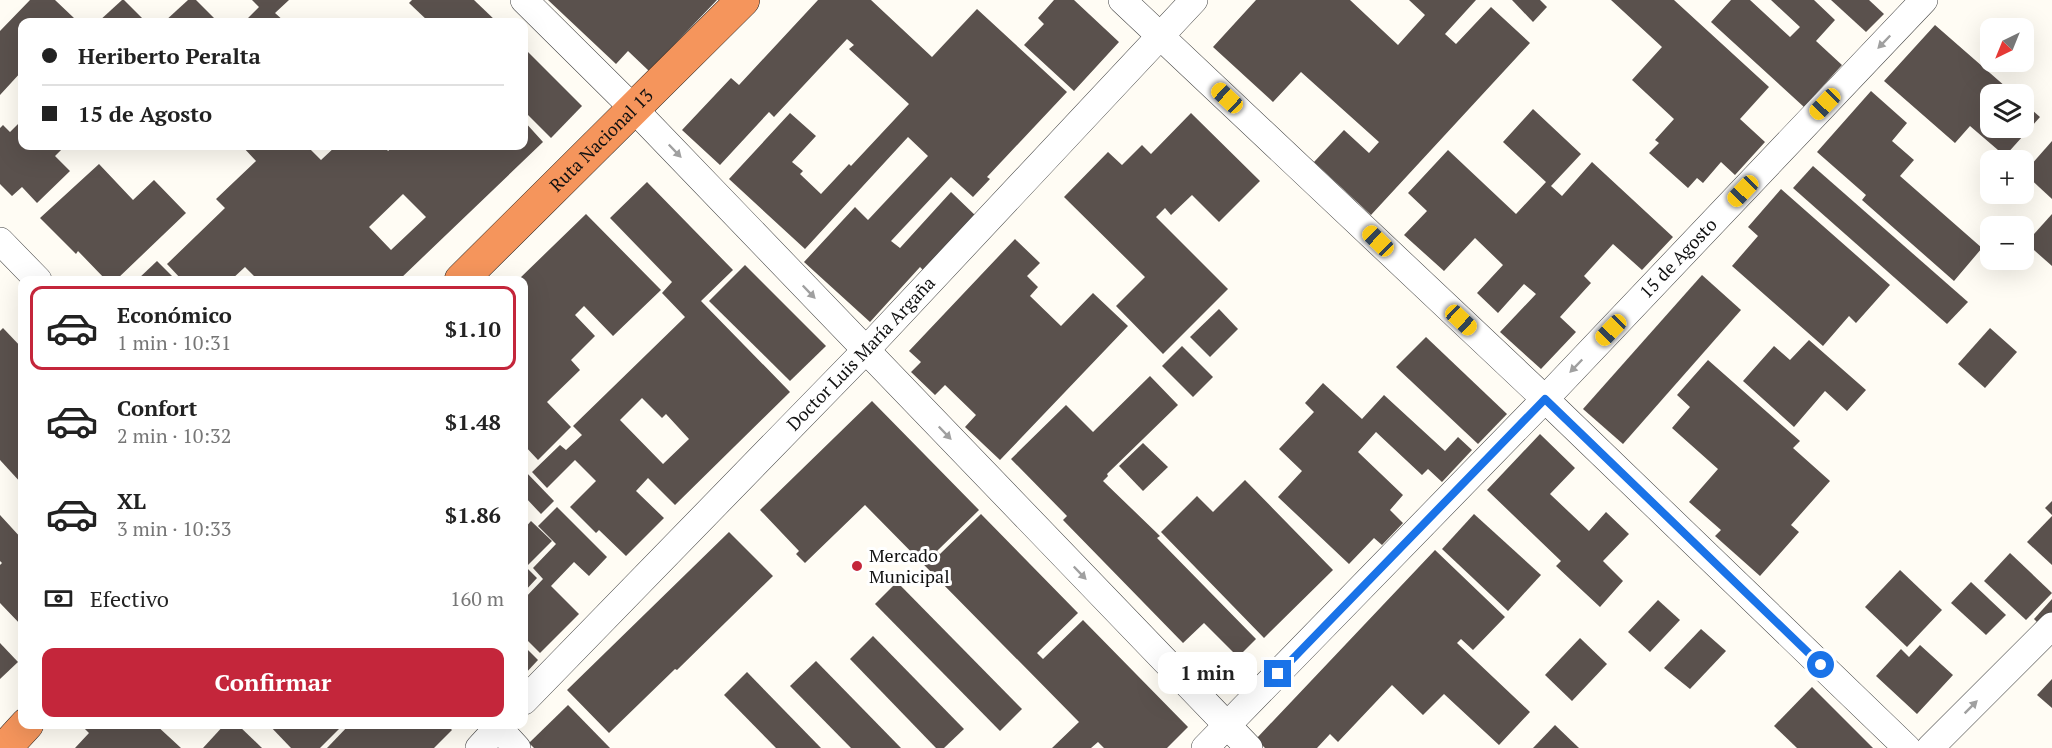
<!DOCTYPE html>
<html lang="es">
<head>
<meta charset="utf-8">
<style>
	:root { --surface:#fff; --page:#f6f6f6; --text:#222; --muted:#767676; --line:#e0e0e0; --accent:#c4263b }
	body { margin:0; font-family:"PT Serif",serif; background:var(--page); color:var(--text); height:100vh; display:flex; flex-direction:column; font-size:22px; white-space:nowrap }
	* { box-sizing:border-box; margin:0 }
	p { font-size:20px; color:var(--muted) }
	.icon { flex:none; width:33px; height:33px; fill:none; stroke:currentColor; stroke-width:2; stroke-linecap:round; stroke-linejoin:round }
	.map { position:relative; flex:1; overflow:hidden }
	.drawer { position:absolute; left:18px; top:276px; width:510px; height:453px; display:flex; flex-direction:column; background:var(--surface); border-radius:12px; box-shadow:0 6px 24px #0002 }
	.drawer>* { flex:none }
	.top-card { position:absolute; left:18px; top:18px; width:510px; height:132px; border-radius:12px; box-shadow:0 6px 24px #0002; display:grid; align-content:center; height:132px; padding:0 24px; background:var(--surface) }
	.needle { width:39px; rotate:223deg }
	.tools { position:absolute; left:1980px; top:18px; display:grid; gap:12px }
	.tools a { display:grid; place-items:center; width:54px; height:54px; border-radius:12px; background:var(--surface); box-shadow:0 6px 24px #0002; font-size:30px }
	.end { position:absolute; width:27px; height:27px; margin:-14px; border:8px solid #1a73e8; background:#fff; box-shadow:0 0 0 3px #fff }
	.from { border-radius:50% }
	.bubble { position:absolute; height:42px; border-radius:12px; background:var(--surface); box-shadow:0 6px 24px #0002; font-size:20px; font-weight:800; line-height:42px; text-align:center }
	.car { position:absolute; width:18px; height:36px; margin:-18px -9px; border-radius:8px; box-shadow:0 0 4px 2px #0007; background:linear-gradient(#f5c518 24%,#345 0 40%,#f5c518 0 76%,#345 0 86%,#f5c518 0) }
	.top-card b { display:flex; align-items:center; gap:21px; height:57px; font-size:22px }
	.top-card b+b { border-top:2px solid var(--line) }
	.top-card i { width:15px; height:15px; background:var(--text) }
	ul { padding:10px 0 0; list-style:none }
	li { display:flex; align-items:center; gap:18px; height:84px; margin:0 12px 9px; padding:0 12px; border:3px solid transparent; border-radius:12px }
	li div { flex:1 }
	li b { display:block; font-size:22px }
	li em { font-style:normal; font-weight:800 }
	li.active { border-color:var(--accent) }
	li>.icon { width:54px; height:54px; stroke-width:1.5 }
	.pay { display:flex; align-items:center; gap:15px; height:66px; padding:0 24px; font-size:22px }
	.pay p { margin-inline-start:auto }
	.button { display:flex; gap:12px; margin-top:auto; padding:12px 24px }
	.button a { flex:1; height:69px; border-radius:12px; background:var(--accent); color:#fff; font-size:24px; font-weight:800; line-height:69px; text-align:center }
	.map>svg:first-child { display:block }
</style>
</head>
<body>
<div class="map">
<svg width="2052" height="748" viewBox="0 0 2052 748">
	<rect width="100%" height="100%" fill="#fffcf4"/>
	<!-- building -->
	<g fill="#5a514d" fill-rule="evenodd">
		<polygon points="30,0 55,0 74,18 70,22 22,22 22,71 0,95 0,31"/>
		<polygon points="122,0 124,0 146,22 98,22"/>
		<polygon points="188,0 196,0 218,22 164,22"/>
		<polygon points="252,0 289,0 275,13 285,22 244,22 259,7"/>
		<polygon points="412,0 474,0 497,22 429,22 409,3"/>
		<polygon points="548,0 717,0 649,71 628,51 616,64"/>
		<polygon points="818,0 871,0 932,57 977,9 1067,92 987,177 990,179 973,197 951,177 891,241 900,248 951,192 978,218 926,273 920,267 870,322 804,262 855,207 868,220 928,156 908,137 805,249 729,179 790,113 816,136 792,162 803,171 800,174 821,194 849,164 851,166 909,104 849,49 854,45 847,39 774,117 769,112 720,165 682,130 731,78 739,85"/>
		<polygon points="1054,0 1074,0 1119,42 1074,91 1024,45 1044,24 1038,18"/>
		<polygon points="1256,0 1350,0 1398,45 1425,15 1409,0 1476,0 1445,34 1456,44 1491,7 1530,43 1371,215 1314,162 1344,130 1369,153 1379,142 1301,72 1273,102 1213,47"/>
		<polygon points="1512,0 1540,0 1547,7 1533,22"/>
		<polygon points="1611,0 1674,0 1769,87 1740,119 1765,142 1735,175 1721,162 1703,183 1697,178 1688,188 1649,153 1659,143 1655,140 1674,119 1632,80 1662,47"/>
		<polygon points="1731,0 1750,0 1790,37 1800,27 1771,0 1814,0 1835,20 1816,41 1842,65 1804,107 1711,22"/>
		<polygon points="1831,0 1869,0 1884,14 1866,32"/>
		<polygon points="1935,25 2014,94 1990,94 1990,128 2024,128 2024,103 2040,117 2005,156 1970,126 1955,143 1884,81"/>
		<polygon points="524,48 582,106 551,138 524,111"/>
		<polygon points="1871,91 1907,123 1892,141 1914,160 1900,176 1982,248 1954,281 1862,200 1866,195 1817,152"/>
		<polygon points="1533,109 1581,154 1551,186 1562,196 1592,162 1673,237 1642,270 1613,244 1584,276 1591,283 1560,317 1576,332 1541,369 1500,332 1536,294 1524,284 1498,313 1477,293 1503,265 1475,238 1444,271 1404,235 1427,211 1408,193 1448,150 1516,214 1546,182 1503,142"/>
		<polygon points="1191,113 1260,181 1219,222 1192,195 1171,215 1165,208 1156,217 1228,289 1163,354 1116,306 1145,277 1064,197 1108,152 1122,165 1142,145 1151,154"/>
		<polygon points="22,120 22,146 65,146 55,156 70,171 37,203 22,187 12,196 0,184 0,128 3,125 10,132"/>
		<path d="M 524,121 L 543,142 L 399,280 L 258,280 L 245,267 L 231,280 L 182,280 L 167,264 L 225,208 L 216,199 L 256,161 L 242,146 L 307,146 L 321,160 L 336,146 L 384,146 L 388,151 L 394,146 L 411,146 L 415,149 L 419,146 L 524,146 ZM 403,194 L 426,217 L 391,250 L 369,227 Z"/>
		<polygon points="2052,141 2052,199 2024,173"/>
		<polygon points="99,164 133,200 154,180 186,213 116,280 106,280 78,251 76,254 40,218"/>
		<polygon points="1813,166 1968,302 1947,324 1793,188"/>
		<path d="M 647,182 L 733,270 L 701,301 L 790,392 L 675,505 L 648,478 L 636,491 L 664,518 L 626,556 L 599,530 L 596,533 L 570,507 L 596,481 L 575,460 L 547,488 L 532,472 L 560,445 L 566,450 L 582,435 L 573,426 L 685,317 L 662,293 L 672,282 L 610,218 ZM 642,398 L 662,418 L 666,414 L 689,439 L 663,464 L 620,420 Z"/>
		<polygon points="1781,189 1890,285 1856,323 1849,316 1823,346 1732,266 1758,236 1748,227"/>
		<polygon points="586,214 661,290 613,336 584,306 575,315 595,336 571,360 580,370 547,402 571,427 538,460 524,445 524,280 518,280"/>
		<polygon points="2052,214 2052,266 2026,243"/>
		<polygon points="1015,239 1040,263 1027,276 1038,287 1030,296 1061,326 1093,293 1128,326 1000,460 965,427 976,415 945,385 935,395 911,372 921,362 909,351"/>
		<polygon points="157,261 176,280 137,280"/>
		<polygon points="745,265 826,346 790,381 709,301"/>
		<polygon points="1702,275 1741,310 1623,444 1583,409"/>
		<polygon points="1219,309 1238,329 1210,357 1190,337"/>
		<polygon points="3,328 22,348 22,484 0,460 0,331"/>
		<polygon points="1990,328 2017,352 1985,388 1958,364"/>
		<polygon points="1426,337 1507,414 1478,444 1396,367"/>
		<polygon points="1809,340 1866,390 1847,411 1825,391 1794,427 1743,381 1774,346 1790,360"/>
		<polygon points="1182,346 1213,377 1193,397 1162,366"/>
		<polygon points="1708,360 1800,441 1793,448 1830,481 1791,525 1799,532 1760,576 1715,536 1721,530 1689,502 1718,469 1672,428 1690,407 1677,395"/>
		<polygon points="1150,376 1178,405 1107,474 1108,476 1103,481 1160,536 1157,538 1256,639 1238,657 1204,623 1183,643 1063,520 1067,516 1011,459 1066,405 1093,432"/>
		<polygon points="1323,383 1362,419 1384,395 1445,451 1458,437 1472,450 1442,482 1428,469 1422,475 1376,432 1358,452 1403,495 1390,510 1403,523 1382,545 1374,538 1349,564 1278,497 1302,471 1279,449 1314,412 1305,403"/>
		<polygon points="872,401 979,510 937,551 940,554 981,514 1078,613 1037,653 1043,659 1083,620 1188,727 1167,748 1104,748 1098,742 1091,748 1052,748 1079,722 865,505 805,563 796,554 799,551 760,510"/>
		<polygon points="1540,434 1575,468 1550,494 1589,531 1606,512 1629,534 1603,561 1623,581 1600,607 1556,566 1561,561 1487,490"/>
		<polygon points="1143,443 1168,467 1143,491 1119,466"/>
		<polygon points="524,470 554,501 541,514 524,496"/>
		<polygon points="1245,480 1333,570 1264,638 1161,532 1197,496 1213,512"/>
		<polygon points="2052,501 2052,515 2045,508"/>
		<polygon points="557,507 607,557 589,576 574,562 551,586 579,614 540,653 524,637 524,599 543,579 533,568 556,544 538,526"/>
		<polygon points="1474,514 1541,575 1508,611 1442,549"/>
		<polygon points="0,515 22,539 22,626 0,603 0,565 2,563 0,561"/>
		<polygon points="2052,516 2052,565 2027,542"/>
		<polygon points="531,521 552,541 526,567 537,578 524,592 524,529"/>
		<polygon points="729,532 773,576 677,670 675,669 609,733 567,690"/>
		<polygon points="1435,550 1505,617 1473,650 1461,639 1457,643 1530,712 1499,745 1444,694 1423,715 1392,685 1338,742 1330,734 1317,748 1265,748 1256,739"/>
		<polygon points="2010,553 2052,593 2026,620 1984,581"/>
		<polygon points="1900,570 1942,610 1907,647 1865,607"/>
		<polygon points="897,582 1022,709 1000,731 875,604"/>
		<polygon points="1971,582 2006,615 1986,635 1951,603"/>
		<polygon points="2052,599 2052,616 2042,627 2034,619"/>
		<polygon points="1658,600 1680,620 1650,652 1628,632"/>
		<polygon points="1701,629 1726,651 1690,689 1664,668"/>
		<polygon points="873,636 964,729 944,748 936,748 850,659"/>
		<polygon points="1580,638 1607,664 1572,701 1545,675"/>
		<polygon points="0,643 18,662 0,679"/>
		<polygon points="1920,645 1953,675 1917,714 1876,676 1901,649 1909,657"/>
		<polygon points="524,646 538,660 524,675"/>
		<polygon points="816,661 901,748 851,748 790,686"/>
		<polygon points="747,672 821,748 776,748 724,695"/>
		<polygon points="2052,679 2052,708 2037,695"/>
		<polygon points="1812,687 1873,748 1797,748 1774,726"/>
		<polygon points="568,705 610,748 534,748 529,743"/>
		<polygon points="80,724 155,724 181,748 75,748 89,733"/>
		<polygon points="225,724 237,724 262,748 203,748"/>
		<polygon points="268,724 344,724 320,748 291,748"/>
		<polygon points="350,724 446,724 452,730 434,748 327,748"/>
		<polygon points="1555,725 1579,748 1533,748"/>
	</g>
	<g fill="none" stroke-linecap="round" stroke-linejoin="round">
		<defs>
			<g id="street">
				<polyline points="524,0 634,109 1249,748"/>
				<polyline points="1122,0 1545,399 1907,748"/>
				<polyline points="0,241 38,280"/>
				<path id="s1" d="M 524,701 L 865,351 L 1194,0"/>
				<polyline points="495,724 517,748"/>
				<polyline points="479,748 501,724"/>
				<path id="s2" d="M 1205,748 L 1545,399 L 1924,0"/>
				<polyline points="1930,748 2052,626"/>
			</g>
			<g id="highway">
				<path id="s3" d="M 461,280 L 743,0"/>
				<polyline points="5,748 27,724"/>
			</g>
		</defs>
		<!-- street casing -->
		<use href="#street" stroke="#444" stroke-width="28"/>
		<!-- highway casing -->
		<use href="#highway" stroke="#222" stroke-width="34"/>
		<!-- street -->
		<use href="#street" stroke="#fff" stroke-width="27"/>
		<!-- highway -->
		<use href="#highway" stroke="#f5955c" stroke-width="33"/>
	</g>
	<!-- one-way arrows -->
	<defs><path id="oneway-solid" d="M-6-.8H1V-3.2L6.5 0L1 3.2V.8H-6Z" transform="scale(1.5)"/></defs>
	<g fill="#a0a0a0">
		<use href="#oneway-solid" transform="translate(1884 42) rotate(134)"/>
		<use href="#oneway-solid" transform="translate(675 151) rotate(46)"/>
		<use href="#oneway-solid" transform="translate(809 292) rotate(46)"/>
		<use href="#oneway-solid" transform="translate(1576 366) rotate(134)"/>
		<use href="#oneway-solid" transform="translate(945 433) rotate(46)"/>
		<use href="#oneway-solid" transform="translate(1080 573) rotate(46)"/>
		<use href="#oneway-solid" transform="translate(1971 707) rotate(-45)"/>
	</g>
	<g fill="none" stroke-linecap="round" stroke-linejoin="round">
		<!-- route -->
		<polyline stroke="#1a73e8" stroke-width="8" points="1278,674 1545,399 1821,665"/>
	</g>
	<!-- markers -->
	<circle fill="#c4263b" stroke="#fff" stroke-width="2" cx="857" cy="566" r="6"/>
	<g text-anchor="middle" stroke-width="6" stroke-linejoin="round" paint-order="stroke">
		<!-- street labels -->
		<g font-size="18" fill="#111" stroke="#fff">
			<text dy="6" stroke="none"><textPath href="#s3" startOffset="198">Ruta Nacional 13</textPath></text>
			<text dy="6" stroke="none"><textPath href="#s2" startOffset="681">15 de Agosto</textPath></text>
			<text dy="6" stroke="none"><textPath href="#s1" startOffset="484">Doctor Luis María Argaña</textPath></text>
		</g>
		<!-- poi labels -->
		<g font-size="18" fill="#111" stroke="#fff" text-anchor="start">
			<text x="869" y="562">Mercado<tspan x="869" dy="21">Municipal</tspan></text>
		</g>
	</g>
</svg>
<div class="tools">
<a><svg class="needle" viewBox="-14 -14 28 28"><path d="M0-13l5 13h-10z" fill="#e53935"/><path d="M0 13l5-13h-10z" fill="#767676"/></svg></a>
<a><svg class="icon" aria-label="layers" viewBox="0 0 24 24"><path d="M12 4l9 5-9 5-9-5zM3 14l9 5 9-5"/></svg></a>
<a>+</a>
<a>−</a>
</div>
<i class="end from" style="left:1821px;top:665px"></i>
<i class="end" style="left:1278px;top:674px"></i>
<div class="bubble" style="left:1158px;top:652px;width:99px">1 min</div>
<i class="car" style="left:1227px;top:98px;rotate:313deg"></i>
<i class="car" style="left:1825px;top:104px;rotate:224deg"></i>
<i class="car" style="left:1743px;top:191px;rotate:224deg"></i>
<i class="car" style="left:1378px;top:241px;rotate:314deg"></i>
<i class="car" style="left:1461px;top:320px;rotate:133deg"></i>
<i class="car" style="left:1611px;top:330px;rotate:224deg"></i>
<div class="top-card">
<b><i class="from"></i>Heriberto Peralta</b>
<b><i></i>15 de Agosto</b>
</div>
<section class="drawer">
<ul>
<li class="active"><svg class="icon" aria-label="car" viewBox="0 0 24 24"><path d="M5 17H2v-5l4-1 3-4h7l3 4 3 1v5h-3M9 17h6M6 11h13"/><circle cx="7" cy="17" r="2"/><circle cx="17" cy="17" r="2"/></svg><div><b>Económico</b><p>1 min · 10:31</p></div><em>$1.10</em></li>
<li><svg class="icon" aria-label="car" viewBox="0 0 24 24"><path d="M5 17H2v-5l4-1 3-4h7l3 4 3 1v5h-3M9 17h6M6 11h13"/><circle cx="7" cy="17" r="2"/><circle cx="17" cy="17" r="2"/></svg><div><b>Confort</b><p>2 min · 10:32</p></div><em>$1.48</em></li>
<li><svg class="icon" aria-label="car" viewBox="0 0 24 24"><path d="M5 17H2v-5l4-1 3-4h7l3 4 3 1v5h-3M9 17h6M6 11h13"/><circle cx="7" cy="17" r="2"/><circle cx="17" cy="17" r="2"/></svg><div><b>XL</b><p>3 min · 10:33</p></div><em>$1.86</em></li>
</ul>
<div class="pay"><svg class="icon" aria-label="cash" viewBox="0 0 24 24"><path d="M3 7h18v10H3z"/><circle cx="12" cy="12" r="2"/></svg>Efectivo<p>160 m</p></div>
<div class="button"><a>Confirmar</a></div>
</section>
</div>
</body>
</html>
